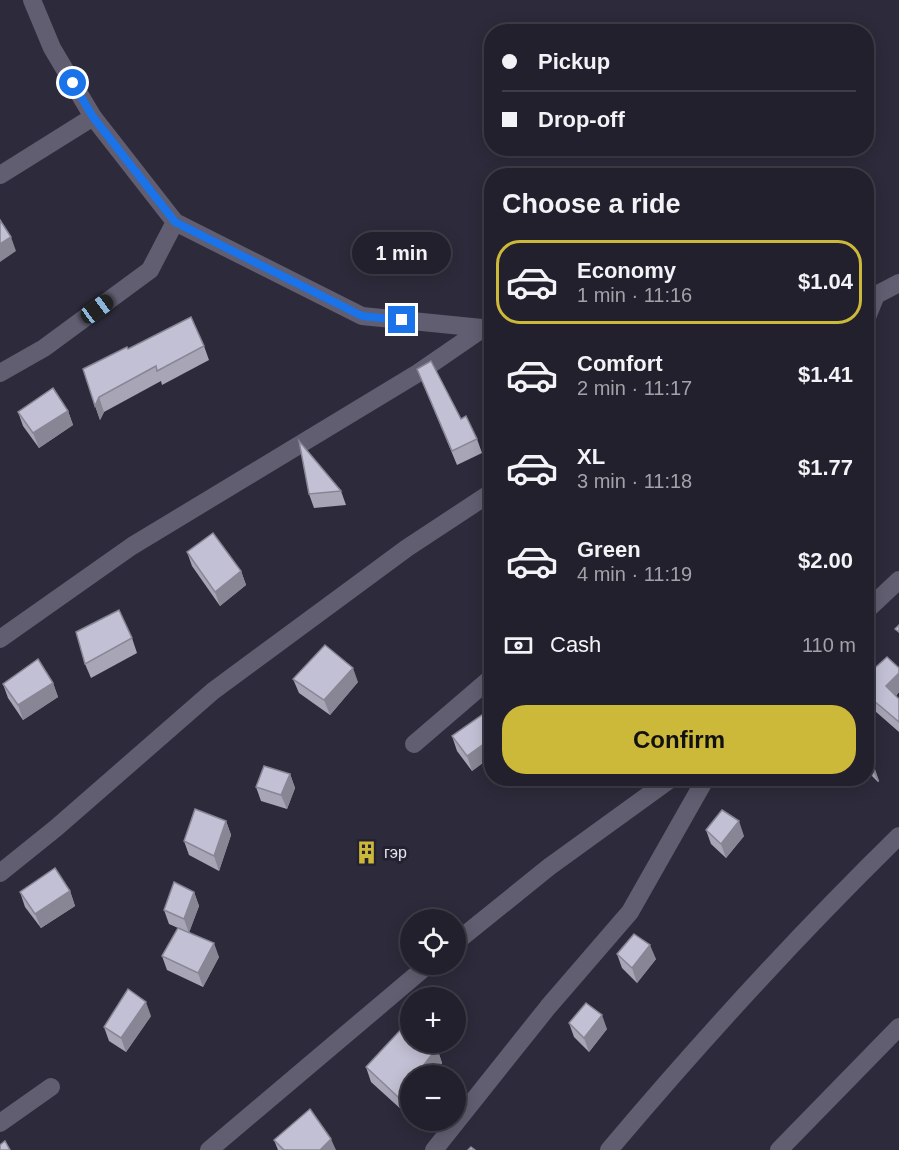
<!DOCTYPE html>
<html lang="en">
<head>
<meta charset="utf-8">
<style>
	:root { --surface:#22202c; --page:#2e2d38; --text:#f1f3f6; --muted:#a2a3a9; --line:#3f3e48; --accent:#ccb939 }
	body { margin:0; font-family:Helvetica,sans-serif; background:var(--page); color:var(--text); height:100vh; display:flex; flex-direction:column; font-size:22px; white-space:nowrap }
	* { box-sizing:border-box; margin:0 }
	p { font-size:20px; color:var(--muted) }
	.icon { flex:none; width:33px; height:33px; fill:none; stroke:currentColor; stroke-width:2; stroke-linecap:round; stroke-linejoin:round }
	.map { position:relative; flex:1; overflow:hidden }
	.panel { position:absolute; left:484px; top:168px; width:390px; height:618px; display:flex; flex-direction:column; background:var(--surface); border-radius:24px; box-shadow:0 3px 15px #0003,0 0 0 2px var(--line) }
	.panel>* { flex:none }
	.guide { position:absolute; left:484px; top:24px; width:390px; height:132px; border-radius:24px; box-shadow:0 3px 15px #0003,0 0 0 2px var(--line); display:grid; align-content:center; height:132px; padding:0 18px; background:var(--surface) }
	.controls { position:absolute; left:400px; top:909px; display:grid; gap:12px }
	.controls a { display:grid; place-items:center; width:66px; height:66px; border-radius:50%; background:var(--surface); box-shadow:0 3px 15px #0003,0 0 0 2px var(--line); font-size:30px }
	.end { position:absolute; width:27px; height:27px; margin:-14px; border:8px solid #1a73e8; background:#fff; box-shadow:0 0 0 3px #fff }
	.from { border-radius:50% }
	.bubble { position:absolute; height:42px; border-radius:21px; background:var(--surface); box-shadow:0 3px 15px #0003,0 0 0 2px var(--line); font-size:20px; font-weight:600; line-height:42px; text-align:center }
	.car { position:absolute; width:18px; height:36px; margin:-18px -9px; border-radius:8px; box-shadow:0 0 4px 2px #0007; background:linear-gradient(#222 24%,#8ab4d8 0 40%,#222 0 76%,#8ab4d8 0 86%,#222 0) }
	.guide b { display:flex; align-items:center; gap:21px; height:57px; font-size:22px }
	.guide b+b { border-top:2px solid var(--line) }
	.guide i { width:15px; height:15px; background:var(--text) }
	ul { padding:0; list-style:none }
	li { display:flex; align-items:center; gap:18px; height:84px; margin:0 12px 9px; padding:0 6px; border:3px solid transparent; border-radius:24px }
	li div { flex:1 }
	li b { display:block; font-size:22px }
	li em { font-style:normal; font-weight:600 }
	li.on { border-color:var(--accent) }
	li>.icon { width:54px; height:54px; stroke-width:1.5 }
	h2 { padding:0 18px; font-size:27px; line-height:72px }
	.pay { display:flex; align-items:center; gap:15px; height:66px; padding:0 18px; font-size:22px }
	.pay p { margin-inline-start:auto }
	.button { display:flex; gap:12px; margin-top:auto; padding:12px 18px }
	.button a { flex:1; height:69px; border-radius:24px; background:var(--accent); color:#111; font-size:24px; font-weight:600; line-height:69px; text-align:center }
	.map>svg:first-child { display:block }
</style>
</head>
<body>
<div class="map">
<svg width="899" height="1150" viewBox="0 0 899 1150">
	<rect width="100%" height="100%" fill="#2d2b3b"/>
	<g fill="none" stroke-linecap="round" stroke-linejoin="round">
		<!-- street -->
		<g stroke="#605e70" stroke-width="18">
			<polyline points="0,175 93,117"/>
			<polyline points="867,317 876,295"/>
			<polyline points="0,373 44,348 150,270 175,222"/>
			<polyline points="867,610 899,580"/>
			<polyline points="0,639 132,546 418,373 482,329"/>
			<polyline points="414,744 492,677"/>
			<polyline points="0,873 56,828 213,691 407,548 492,492"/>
			<polyline points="456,942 549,867 672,778"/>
			<polyline points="0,1123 51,1087"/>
			<polyline points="209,1150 429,964"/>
			<polyline points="434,1150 548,1007 630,912 706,778"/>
			<path d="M 609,1150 C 701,1041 797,936 899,836"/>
			<polyline points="779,1150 899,1027"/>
		</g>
		<!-- secondary -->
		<g stroke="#605e70" stroke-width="18">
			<polyline points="32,0 52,48 93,117 175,222 362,316 492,329"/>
			<polyline points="867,296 876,295 899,283"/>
		</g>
	</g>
	<!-- wall -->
	<g fill="#a7a5b6">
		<polygon points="204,346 209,360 162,385 161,381 104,412 100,420 83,369 128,349"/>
		<polygon points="417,369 477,439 482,453 457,465"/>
		<polygon points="68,411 73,425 39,448 23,426 18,412"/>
		<polygon points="341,491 346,505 314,508 309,494"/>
		<polygon points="187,552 241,571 246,585 220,606 192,566"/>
		<polygon points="132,638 137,653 91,678 85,664"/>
		<polygon points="867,675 899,692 896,696 899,699 899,732 867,704"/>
		<polygon points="293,679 358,682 330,715 299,693"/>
		<polygon points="53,683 58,697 23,720 8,698 3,684"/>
		<polygon points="492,708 492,756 472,771 457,751 452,736"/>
		<polygon points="867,750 879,781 878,782 867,771"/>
		<polygon points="290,774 295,788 287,809 261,801 256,787"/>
		<polygon points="226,821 231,835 219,871 189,855 184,841"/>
		<polygon points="706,830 744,836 726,858 711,844"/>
		<polygon points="70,891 75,906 41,928 25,907 20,892"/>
		<polygon points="194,892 199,906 189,932 219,957 203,987 167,970 162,956 178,928 169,924 164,910"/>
		<polygon points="617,954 656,959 637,983 622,968"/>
		<polygon points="151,1016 126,1052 109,1041 104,1027"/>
		<polygon points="569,1023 607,1029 589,1052 574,1037"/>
		<polygon points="437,1048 442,1063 432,1076 411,1076 403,1111 371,1082 366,1067"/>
		<polygon points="274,1140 336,1150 278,1150"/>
	</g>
	<!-- shaded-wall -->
	<g fill="#888694">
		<polygon points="11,237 16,251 0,262 0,244"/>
		<polygon points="99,397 104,412 100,420 95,406"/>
		<polygon points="68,411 73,425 39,448 33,433"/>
		<polygon points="241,571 246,585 220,606 215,592"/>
		<polygon points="353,668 358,682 330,715 324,700"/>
		<polygon points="899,673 899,692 891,700 886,686"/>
		<polygon points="53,683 58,697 23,720 18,705"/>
		<polygon points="492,738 492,756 472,771 467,756"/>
		<polygon points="874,766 879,781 878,782 872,768"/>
		<polygon points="290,774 295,788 287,809 281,795"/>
		<polygon points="226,821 231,835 219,871 214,856"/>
		<polygon points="739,821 744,836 726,858 721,844"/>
		<polygon points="70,891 75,906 41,928 35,914"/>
		<polygon points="194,892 199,906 189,933 184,919"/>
		<polygon points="214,943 219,957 203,987 198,973"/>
		<polygon points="650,945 656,959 637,983 632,968"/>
		<polygon points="146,1002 151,1016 126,1052 121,1038"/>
		<polygon points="602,1015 607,1029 589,1052 584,1038"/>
		<polygon points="437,1048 442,1063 432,1076 415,1076"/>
		<polygon points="411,1080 411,1101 403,1111 398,1097"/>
		<polygon points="331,1139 336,1150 320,1150"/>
	</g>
	<!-- building -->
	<g fill="#c2c0d4" stroke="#888694" stroke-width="1.5">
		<polygon points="0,220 11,237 0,244"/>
		<polygon points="191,317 204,346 157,371 156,366 99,397 95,406 83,369 127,347 128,349"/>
		<polygon points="431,361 461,419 466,416 477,439 452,451 417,369"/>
		<polygon points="53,388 68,411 33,433 18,412"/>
		<polygon points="299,441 341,491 309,494"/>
		<polygon points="213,533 241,571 215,592 187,552"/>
		<polygon points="119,610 132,638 85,664 76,632"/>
		<polygon points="899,625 899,632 895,629"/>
		<polygon points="325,645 353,668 324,700 293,679"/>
		<polygon points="887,657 899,668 899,673 886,686 899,699 899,722 867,695 867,675"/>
		<polygon points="38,659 53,683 18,705 3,684"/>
		<polygon points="492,708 492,738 467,756 452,736"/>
		<polygon points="867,750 874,766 872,768 867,762"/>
		<polygon points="264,766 290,774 281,795 256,787"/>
		<polygon points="195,809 226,821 214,856 184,841"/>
		<polygon points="722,810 739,821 721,844 706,830"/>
		<polygon points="55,868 70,891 35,914 20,892"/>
		<polygon points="174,882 194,892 184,919 164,910"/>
		<polygon points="178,928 214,943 198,973 162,956"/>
		<polygon points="634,934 650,945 632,968 617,954"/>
		<polygon points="128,989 146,1002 121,1038 104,1027"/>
		<polygon points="586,1003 602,1015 584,1038 569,1023"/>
		<polygon points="407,1023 411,1027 411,1042 430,1042 437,1048 415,1076 411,1076 411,1080 398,1097 366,1067"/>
		<polygon points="310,1109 331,1139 320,1150 284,1150 274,1140"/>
		<polygon points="5,1141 10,1150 0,1150 0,1145"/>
		<polygon points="471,1147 475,1150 468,1150"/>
	</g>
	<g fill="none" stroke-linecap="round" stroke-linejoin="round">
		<!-- route -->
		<polyline stroke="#1a73e8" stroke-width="8" points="73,83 93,117 175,222 362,316 402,320"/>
	</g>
	<!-- icons -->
	<defs>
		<symbol id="building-bare" viewBox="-9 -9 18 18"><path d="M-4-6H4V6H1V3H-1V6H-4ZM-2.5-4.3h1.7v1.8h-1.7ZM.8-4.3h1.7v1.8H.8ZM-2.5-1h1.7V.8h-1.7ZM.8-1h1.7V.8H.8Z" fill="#ccb939" stroke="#242130" stroke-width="2.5" paint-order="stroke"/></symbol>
	</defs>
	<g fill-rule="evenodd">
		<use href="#building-bare" x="350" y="836" width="33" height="33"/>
	</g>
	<g text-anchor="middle" stroke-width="6" stroke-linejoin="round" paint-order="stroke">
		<!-- poi labels -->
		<g font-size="16" fill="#e6e5f0" stroke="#242130" text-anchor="start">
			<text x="384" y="858">гэр</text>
		</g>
	</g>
</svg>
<div class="controls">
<a><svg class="icon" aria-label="locate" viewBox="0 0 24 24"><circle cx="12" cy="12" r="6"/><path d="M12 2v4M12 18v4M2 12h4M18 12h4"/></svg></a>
<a>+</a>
<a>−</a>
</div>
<i class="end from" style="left:73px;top:83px"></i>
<i class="end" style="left:402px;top:320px"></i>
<div class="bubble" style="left:352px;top:232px;width:99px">1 min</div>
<i class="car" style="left:97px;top:309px;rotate:54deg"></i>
<div class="guide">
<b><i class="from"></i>Pickup</b>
<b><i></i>Drop-off</b>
</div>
<section class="panel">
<h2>Choose a ride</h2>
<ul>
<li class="on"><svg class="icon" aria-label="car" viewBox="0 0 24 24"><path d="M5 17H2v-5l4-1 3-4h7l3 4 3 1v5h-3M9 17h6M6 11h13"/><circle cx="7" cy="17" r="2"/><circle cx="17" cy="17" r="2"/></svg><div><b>Economy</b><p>1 min · 11:16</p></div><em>$1.04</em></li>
<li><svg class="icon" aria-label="car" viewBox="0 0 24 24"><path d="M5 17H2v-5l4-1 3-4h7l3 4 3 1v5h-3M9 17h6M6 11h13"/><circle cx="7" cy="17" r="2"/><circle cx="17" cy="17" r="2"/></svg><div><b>Comfort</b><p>2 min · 11:17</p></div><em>$1.41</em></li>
<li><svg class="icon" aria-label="car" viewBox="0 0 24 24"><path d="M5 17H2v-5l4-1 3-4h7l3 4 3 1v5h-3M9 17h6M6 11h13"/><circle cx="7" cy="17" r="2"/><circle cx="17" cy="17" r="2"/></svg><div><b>XL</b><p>3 min · 11:18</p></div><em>$1.77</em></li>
<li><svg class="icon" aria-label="car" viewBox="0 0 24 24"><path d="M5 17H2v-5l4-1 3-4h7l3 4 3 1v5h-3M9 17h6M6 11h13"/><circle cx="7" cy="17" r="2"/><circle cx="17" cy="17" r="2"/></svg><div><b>Green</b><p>4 min · 11:19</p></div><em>$2.00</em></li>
</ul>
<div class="pay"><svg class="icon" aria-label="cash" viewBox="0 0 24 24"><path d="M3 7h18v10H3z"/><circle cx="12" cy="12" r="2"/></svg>Cash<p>110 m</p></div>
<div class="button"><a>Confirm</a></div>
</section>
</div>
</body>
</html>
